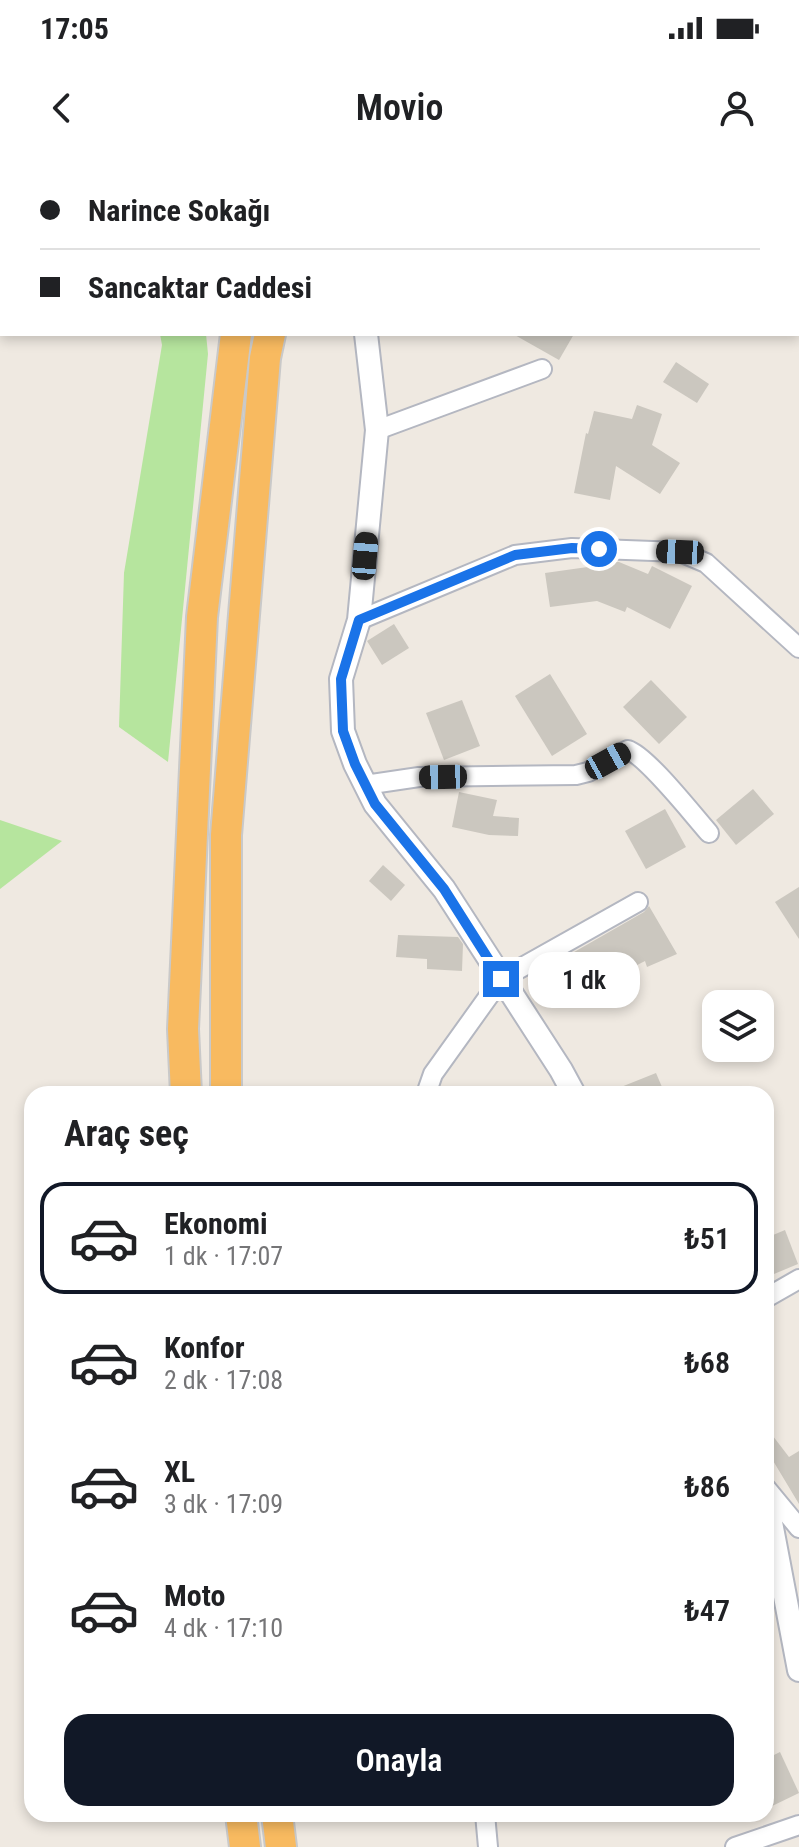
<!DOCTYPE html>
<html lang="tr">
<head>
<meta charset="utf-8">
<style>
	:root { --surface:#fff; --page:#f6f6f6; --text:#202124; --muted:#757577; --line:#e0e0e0; --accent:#111827 }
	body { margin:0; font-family:"Roboto Condensed",sans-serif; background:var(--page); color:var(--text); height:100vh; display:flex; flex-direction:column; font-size:30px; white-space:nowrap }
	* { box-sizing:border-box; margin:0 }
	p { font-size:26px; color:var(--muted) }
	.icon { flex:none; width:44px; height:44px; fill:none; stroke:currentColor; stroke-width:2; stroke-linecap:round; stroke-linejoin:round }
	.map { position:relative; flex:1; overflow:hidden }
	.panel { position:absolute; left:24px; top:926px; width:750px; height:736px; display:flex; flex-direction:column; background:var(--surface); border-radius:24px; box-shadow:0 4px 12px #0003 }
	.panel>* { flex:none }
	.guide { position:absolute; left:0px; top:0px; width:800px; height:176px; box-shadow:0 4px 12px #0003; display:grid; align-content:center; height:176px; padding:0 40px; background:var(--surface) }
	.buttons { position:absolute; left:702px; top:830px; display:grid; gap:16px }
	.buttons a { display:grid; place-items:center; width:72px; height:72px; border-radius:16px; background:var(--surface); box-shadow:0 4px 12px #0003; font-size:40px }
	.end { position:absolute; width:36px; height:36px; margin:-18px; border:10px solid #1a73e8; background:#fff; box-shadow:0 0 0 4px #fff }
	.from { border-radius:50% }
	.bubble { position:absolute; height:56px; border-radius:24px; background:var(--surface); box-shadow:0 4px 12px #0003; font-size:26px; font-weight:600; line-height:56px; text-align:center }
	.car { position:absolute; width:24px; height:48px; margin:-24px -12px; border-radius:10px; box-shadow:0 0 6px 2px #0007; background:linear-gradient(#222 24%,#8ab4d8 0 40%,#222 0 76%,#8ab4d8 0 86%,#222 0) }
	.guide b { display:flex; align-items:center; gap:28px; height:76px; font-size:30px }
	.guide b+b { border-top:2px solid var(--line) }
	.guide i { width:20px; height:20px; background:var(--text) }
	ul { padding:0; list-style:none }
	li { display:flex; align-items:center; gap:24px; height:112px; margin:0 16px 12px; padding:0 24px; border:4px solid transparent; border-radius:24px }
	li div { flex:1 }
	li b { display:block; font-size:30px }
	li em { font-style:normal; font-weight:600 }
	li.active { border-color:var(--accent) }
	li>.icon { width:72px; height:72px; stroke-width:1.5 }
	h2 { padding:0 40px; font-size:36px; line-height:96px }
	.action { display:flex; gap:16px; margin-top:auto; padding:16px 40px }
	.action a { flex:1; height:92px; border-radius:24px; background:var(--accent); color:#fff; font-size:32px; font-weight:600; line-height:92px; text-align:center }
	.status { display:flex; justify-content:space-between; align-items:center; height:56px; padding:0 40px; background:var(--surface); direction:ltr }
	.status svg { height:22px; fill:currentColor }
	header { display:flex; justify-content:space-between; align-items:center; height:104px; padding:0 40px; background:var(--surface); font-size:36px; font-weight:600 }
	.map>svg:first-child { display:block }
</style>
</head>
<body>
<div class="status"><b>17:05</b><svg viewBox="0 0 49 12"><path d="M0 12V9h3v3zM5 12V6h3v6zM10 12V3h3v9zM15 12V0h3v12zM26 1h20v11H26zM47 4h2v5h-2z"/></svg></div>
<header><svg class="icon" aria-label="back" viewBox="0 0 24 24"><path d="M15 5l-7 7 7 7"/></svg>Movio<svg class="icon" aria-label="person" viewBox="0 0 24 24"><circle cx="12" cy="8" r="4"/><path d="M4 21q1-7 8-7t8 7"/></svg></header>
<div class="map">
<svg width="799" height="1687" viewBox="0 0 799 1687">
	<rect width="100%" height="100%" fill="#efe9e1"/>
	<!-- green -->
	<g fill="#b6e59e">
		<polygon points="160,174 206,174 208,194 168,602 119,567 124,413 162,185"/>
		<polygon points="0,660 62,681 0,729"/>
	</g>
	<!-- building -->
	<g fill="#cbc7bf">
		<polygon points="513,174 574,174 559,200"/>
		<polygon points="676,202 709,224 697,243 663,222"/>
		<polygon points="637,245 662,254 652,285 680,303 660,334 616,306 610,340 574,333 586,273 588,274 594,251 632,259"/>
		<polygon points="610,401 619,402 648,414 652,406 692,426 670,469 627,447 625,452 597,441 550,447 545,413 609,404"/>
		<polygon points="394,464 409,488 382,505 367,481"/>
		<polygon points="550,514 587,574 552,596 515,536"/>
		<polygon points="651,520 687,557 659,584 623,547"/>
		<polygon points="462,540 480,586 444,600 426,553"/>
		<polygon points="753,629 774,654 736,685 716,660"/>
		<polygon points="459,632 497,640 493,656 519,658 518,676 489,675 452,667"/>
		<polygon points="665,649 686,687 646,709 625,671"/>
		<polygon points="383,705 405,725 391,741 369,721"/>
		<polygon points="799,727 799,779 775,742"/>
		<polygon points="649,746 677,794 647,807 645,801 557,846 541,811 644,752"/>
		<polygon points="398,775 458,777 463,784 462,811 427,809 427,799 396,797"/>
		<polygon points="656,913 665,934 607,934 606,933"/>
		<polygon points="785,1070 798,1104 774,1114 766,1093 766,1078"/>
		<polygon points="766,1267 789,1297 799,1291 799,1344 766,1289"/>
		<polygon points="780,1592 799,1633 766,1649 766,1599"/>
	</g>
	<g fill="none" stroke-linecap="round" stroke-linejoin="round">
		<defs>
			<g id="minor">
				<polyline points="410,2 412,0"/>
				<polyline points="377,270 542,209"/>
				<polyline points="359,460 515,395 572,388 680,392 706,403 799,488"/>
				<path d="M 365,625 L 419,617 L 576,615 L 588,612 L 628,590 C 647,596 693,655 709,673"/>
				<polyline points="426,934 433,914 501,819 638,742"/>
				<polyline points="766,1138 799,1119"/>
				<polyline points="766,1328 799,1368"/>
				<polyline points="485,1654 488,1687"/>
				<polyline points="735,1687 799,1665"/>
			</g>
			<g id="tertiary">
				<polyline points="348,0 348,2"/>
				<polyline points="734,0 738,2"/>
				<polyline points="798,16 799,16"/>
				<polyline points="366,174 377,270 359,460 341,519 343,571 355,604 375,644 444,729 561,910 574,934"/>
				<polyline points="766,1336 799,1510"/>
			</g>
			<g id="trunk">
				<polyline points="256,2 256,0"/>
				<polyline points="304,2 304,0"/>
				<polyline points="186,934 183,869 202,457 236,174"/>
				<polyline points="226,934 226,675 265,198 270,174"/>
				<polyline points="241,1654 245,1687"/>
				<polyline points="277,1654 281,1687"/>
			</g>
		</defs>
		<!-- minor casing -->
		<use href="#minor" stroke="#b4b7c1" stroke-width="22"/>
		<!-- tertiary casing -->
		<use href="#tertiary" stroke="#b4b7c1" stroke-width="26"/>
		<!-- trunk casing -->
		<use href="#trunk" stroke="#c9c9c9" stroke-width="34"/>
		<!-- minor -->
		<use href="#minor" stroke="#fff" stroke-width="18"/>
		<!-- tertiary -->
		<use href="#tertiary" stroke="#fff" stroke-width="22"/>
		<!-- trunk -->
		<use href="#trunk" stroke="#f8ba60" stroke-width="30"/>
	</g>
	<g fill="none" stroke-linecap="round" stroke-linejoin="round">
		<!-- route -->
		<polyline stroke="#1a73e8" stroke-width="10" points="501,819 444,729 375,644 355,604 343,571 341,519 359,460 515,395 572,388 599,389"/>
	</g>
</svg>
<div class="buttons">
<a><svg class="icon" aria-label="layers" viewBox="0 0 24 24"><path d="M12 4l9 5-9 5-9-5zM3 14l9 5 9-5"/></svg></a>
</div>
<i class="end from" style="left:599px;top:389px"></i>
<i class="end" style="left:501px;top:819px"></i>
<div class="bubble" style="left:528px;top:792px;width:112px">1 dk</div>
<i class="car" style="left:680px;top:392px;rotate:272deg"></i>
<i class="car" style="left:365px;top:396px;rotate:5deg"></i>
<i class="car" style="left:608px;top:601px;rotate:61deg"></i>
<i class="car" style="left:443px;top:617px;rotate:269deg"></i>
<div class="guide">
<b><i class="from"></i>Narince Sokağı</b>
<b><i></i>Sancaktar Caddesi</b>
</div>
<section class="panel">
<h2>Araç seç</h2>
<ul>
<li class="active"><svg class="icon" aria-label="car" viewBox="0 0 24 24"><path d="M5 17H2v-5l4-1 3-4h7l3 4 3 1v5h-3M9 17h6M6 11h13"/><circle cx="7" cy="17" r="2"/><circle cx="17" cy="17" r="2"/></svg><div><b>Ekonomi</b><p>1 dk · 17:07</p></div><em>₺51</em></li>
<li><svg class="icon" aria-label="car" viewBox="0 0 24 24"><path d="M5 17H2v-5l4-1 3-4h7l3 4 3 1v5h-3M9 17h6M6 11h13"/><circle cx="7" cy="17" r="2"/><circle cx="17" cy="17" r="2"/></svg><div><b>Konfor</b><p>2 dk · 17:08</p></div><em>₺68</em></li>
<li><svg class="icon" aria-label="car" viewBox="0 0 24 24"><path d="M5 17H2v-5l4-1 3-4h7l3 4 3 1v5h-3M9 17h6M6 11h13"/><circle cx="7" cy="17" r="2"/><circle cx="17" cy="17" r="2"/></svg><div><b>XL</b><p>3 dk · 17:09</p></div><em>₺86</em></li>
<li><svg class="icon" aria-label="car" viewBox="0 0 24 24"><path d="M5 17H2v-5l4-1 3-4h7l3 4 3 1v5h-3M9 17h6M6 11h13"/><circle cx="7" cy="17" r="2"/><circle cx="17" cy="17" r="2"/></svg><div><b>Moto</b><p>4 dk · 17:10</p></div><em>₺47</em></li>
</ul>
<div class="action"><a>Onayla</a></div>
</section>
</div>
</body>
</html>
